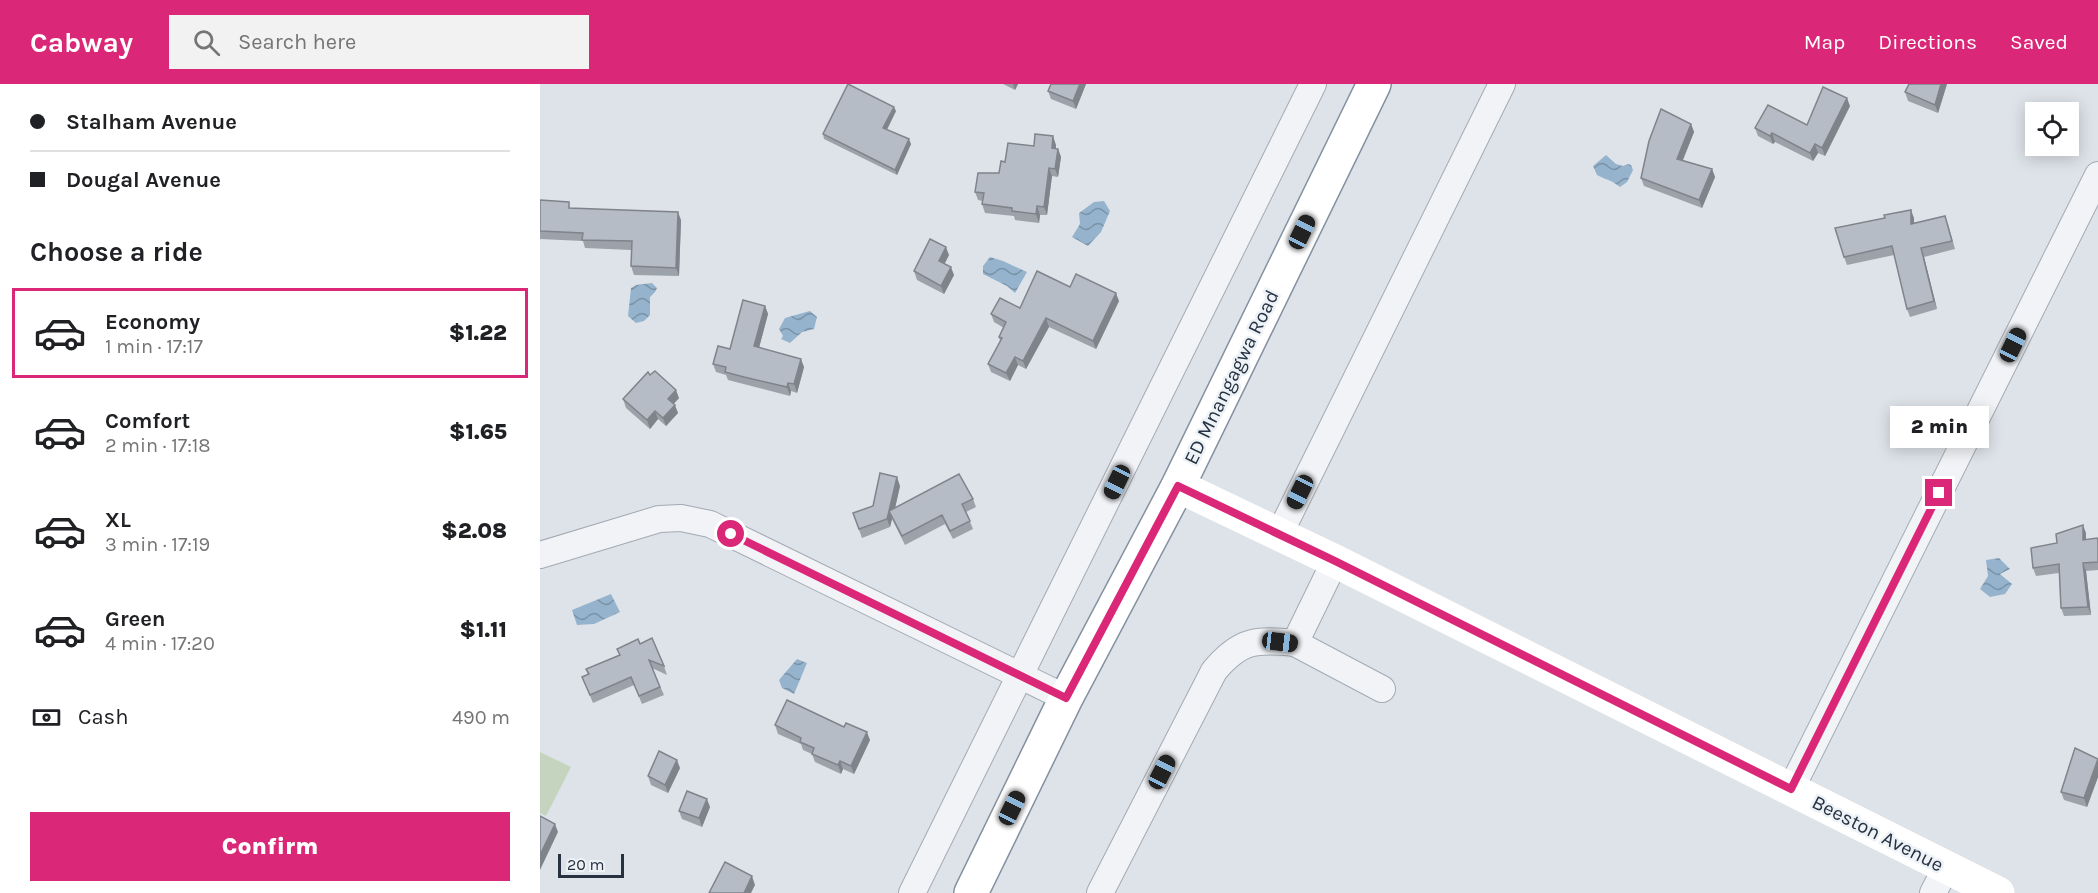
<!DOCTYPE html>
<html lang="en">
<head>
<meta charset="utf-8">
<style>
	:root { --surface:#fff; --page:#f2f2f2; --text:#202124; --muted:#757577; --line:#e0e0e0; --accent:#db2777 }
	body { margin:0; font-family:Karla,sans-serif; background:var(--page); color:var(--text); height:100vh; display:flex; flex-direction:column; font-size:22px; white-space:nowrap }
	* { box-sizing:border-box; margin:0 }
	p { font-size:20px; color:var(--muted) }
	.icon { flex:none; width:33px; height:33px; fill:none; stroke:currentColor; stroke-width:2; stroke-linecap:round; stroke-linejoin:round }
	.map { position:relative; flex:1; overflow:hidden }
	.side { display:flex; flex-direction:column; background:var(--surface); width:540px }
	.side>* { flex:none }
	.banner { display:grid; align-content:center; height:132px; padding:0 30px; background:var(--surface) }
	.tools { position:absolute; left:1485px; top:18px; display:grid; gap:12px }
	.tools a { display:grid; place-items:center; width:54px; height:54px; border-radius:0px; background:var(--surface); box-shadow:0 3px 15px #0003; font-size:30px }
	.scale { position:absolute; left:18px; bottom:15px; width:66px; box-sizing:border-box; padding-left:6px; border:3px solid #263141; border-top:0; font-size:16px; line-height:21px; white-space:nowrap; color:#263141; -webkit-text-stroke:4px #edf2f6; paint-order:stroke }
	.end { position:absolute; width:27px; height:27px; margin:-14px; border:8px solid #db2777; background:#fff; box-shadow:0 0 0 3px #fff }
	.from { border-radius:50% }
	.bubble { position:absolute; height:42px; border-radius:0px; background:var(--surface); box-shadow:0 3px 15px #0003; font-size:20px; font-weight:800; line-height:42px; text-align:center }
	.car { position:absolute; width:18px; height:36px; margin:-18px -9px; border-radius:8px; box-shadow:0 0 4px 2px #0007; background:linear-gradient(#222 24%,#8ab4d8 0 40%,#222 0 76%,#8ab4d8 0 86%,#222 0) }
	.banner b { display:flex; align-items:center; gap:21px; height:57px; font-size:22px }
	.banner b+b { border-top:2px solid var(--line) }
	.banner i { width:15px; height:15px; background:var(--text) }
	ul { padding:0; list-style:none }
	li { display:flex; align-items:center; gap:18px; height:90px; margin:0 12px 9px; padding:0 18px; border:3px solid transparent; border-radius:0px }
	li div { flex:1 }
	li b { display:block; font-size:22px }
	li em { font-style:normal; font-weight:800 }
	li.on { border-color:var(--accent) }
	li>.icon { width:54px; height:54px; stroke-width:1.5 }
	h2 { padding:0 30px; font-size:27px; line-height:72px }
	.pay { display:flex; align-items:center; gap:15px; height:66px; padding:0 30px; font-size:22px }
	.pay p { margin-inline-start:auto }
	.action { display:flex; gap:12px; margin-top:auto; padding:12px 30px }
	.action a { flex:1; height:69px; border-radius:0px; background:var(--accent); color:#fff; font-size:24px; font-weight:800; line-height:69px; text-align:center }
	header { display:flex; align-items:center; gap:36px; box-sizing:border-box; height:84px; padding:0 30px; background:var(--accent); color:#fff }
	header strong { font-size:28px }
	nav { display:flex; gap:33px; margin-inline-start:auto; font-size:21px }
	.search { width:420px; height:54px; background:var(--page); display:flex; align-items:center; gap:15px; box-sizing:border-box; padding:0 21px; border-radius:0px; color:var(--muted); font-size:22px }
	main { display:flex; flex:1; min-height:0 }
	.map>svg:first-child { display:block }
</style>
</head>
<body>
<header>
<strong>Cabway</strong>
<div class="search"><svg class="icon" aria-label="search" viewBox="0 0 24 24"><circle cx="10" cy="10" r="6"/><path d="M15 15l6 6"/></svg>Search here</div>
<nav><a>Map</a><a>Directions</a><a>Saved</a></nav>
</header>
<main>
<section class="side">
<div class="banner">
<b><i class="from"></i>Stalham Avenue</b>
<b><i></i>Dougal Avenue</b>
</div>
<h2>Choose a ride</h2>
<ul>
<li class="on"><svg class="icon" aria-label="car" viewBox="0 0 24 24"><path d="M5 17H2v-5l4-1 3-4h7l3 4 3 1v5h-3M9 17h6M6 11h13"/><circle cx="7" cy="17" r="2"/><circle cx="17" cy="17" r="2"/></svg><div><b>Economy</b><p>1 min · 17:17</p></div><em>$1.22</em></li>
<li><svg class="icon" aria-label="car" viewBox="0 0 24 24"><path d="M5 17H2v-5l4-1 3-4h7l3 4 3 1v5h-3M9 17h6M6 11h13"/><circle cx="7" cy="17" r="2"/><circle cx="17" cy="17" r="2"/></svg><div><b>Comfort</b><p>2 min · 17:18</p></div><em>$1.65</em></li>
<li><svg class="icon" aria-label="car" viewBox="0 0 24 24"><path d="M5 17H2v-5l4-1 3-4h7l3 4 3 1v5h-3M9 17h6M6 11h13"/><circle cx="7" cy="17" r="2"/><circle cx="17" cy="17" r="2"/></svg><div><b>XL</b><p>3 min · 17:19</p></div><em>$2.08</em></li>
<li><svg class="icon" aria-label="car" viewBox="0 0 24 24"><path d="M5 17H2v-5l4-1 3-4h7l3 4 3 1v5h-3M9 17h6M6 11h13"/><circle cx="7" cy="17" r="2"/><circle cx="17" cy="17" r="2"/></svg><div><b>Green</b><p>4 min · 17:20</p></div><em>$1.11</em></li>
</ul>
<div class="pay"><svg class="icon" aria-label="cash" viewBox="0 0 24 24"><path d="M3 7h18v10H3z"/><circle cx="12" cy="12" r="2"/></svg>Cash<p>490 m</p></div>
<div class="action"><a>Confirm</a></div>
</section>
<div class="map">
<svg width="1558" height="809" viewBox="0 0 1558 809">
	<defs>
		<pattern id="water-waves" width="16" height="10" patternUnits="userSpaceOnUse" patternTransform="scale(1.5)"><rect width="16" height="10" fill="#95b3cc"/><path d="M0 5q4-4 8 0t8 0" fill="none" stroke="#7992a7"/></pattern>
	</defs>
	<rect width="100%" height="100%" fill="#dee3e9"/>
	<!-- grass -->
	<polygon fill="#c5d4be" points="0,668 31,683 6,732 0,729"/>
	<!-- water -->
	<g fill="url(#water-waves)">
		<path d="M 1066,71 L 1076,80 L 1083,82 L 1088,80 L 1091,81 L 1093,86 L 1087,98 L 1080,103 C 1073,97 1065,95 1057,91 L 1053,82 Z"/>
		<polygon points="564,117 570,127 561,148 548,162 532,153 540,140 539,129 554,118"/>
		<polygon points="450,173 463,177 487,188 475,209 467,202 443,190 443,182"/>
		<polygon points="112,199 117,204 115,208 110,213 110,231 104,237 96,239 88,232 91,204 96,201"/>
		<polygon points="270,227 277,233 274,245 262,248 250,259 241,255 243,252 239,245 245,234"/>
		<polygon points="1459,474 1470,485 1460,490 1472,500 1465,510 1450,513 1440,505 1448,492 1446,476"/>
		<polygon points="71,510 80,528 54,540 37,541 32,526"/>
		<polygon points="257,575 267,579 254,610 242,604 239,596"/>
	</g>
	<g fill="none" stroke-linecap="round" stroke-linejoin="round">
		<defs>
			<g id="street">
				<polyline points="739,451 962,0"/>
				<polyline points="0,471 119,435 141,434 170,440 526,614"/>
				<polyline points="755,559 842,605"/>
				<polyline points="1251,705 1558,91"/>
				<polyline points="372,809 773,0"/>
				<path d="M 560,809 L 674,587 C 700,556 715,555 755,559 L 795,477"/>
				<polyline points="1393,809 1406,784"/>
			</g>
			<polyline id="highway" points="431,809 526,614 638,402 834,0"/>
		</defs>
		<!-- street casing -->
		<use href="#street" stroke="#a3aab3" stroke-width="28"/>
		<!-- highway casing -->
		<use href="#highway" stroke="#8491a1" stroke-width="36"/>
		<!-- street -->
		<use href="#street" stroke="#f1f3f7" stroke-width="26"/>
		<!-- secondary -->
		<polyline stroke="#fff" stroke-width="33" points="638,402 795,477 1458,809"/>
		<!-- highway -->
		<use href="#highway" stroke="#fff" stroke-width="33"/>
	</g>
	<!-- wall -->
	<g fill="#9ca2aa">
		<polygon points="463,0 478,0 475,6"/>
		<polygon points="511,0 546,0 536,25 511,15 508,7"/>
		<polygon points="1407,0 1398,29 1368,17 1365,8"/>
		<polygon points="1310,22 1285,72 1278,69 1273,77 1235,58 1233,60 1218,52 1215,44 1267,41"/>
		<polygon points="356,27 347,46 371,60 357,91 284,55 283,50"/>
		<polygon points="1151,40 1154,48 1143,76 1172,85 1175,93 1162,124 1104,102 1101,94"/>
		<polygon points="516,61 516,65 518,65 521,73 518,93 512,92 507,131 500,131 499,139 475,136 474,132 445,129 442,120 443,117 438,116 435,108 459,89 465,78 494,62"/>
		<polygon points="0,116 31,124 141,136 139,192 94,191 91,182 91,166 45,164 43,157 0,155"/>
		<polygon points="1374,134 1374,139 1408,140 1415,165 1384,173 1397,225 1370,233 1367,225 1354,171 1307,181 1304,173"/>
		<polygon points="409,171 404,180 414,191 404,210 377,196 374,187"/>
		<polygon points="530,203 579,217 556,265 509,243 486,285 478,281 470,297 451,288 448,280 460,257 459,253 464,244 454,238 451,230 480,224"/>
		<polygon points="225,222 228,230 219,264 264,283 257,309 251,307 250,312 188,296 186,291 176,288 173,280 190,265"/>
		<polygon points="139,314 133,320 138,329 126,342 118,335 110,345 86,324 83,315"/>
		<polygon points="360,402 355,424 433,415 436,423 426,428 433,445 413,455 405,440 365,461 352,435 350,443 322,454 313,429 333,422"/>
		<polygon points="1546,449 1546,455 1558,455 1558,486 1546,487 1551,531 1524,532 1521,524 1519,489 1496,492 1493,484 1517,459"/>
		<polygon points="100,560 124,582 127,591 112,584 124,611 102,620 94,601 53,619 42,593 48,590 46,585 80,571 77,565"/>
		<polygon points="235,641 330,656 314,690 303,685 301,690 275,678 272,670 263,666 261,660 238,650"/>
		<polygon points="1558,675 1558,693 1547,723 1524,716 1521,708"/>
		<polygon points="140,684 128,709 111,701 108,692"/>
		<polygon points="170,723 162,743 142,735 139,727"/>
	</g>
	<!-- shaded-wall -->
	<g fill="#7f848b">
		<polygon points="473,0 478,0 475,6"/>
		<polygon points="540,0 546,0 536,25 533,17"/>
		<polygon points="1401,0 1407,0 1398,29 1395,21"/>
		<polygon points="1307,14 1310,22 1285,72 1282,64"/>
		<polygon points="354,23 356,27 345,49 343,44"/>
		<polygon points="1151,40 1154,48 1140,83 1137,75"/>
		<polygon points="1232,49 1235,58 1233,60 1230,52"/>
		<polygon points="513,52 516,61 515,72 512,64"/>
		<polygon points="369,55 371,60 357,91 355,86"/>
		<polygon points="1275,60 1278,69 1273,77 1270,69"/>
		<polygon points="518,65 521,73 518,93 515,85"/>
		<polygon points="509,84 512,92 507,131 504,123"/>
		<polygon points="1172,85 1175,93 1162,124 1159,116"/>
		<polygon points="497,122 500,131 499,139 496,130"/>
		<polygon points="1371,126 1374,134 1374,148 1371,140"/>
		<polygon points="138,128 141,136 139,192 136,184"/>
		<polygon points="406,163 409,171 402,185 399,177"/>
		<polygon points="1381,164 1384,173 1397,225 1394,217"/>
		<polygon points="411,183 414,191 404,210 401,202"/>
		<polygon points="576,209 579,217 556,265 553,257"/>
		<polygon points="225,222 228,230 217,271 214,262"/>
		<polygon points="506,234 509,243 486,285 483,277"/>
		<polygon points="475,273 478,281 470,297 466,289"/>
		<polygon points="261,275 264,283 257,309 254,300"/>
		<polygon points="248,299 251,307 250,312 247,303"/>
		<polygon points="136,306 139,314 131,323 128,315"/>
		<polygon points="135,321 138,329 126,342 123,334"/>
		<polygon points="115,327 118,335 110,345 107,336"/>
		<polygon points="357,393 360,402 353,433 349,427"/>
		<polygon points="349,427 352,435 350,443 347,435"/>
		<polygon points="1543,441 1546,449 1546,464 1543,456"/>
		<polygon points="1543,479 1546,487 1551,531 1548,523"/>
		<polygon points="327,648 330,656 314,690 311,682"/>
		<polygon points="137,676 140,684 128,709 125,701"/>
		<polygon points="1558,676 1558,693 1547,723 1544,714"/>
		<polygon points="300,677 303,685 301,690 298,681"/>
		<polygon points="167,715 170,723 162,743 159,734"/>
		<polygon points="15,740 18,748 0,786 0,771"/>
		<polygon points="212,792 215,801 211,809 204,809"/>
	</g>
	<!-- building -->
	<g fill="#b5bcc6" stroke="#7f848b" stroke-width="1.5">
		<polygon points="308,0 354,23 343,44 369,55 355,86 283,50"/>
		<polygon points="511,0 540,0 533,17 508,7"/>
		<polygon points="1369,0 1401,0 1395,21 1365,8"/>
		<polygon points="1283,3 1307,14 1282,64 1275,60 1270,69 1232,49 1230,52 1215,44 1228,21 1267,41"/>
		<polygon points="1121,25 1151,40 1137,75 1172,85 1159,116 1101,94 1109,57"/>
		<polygon points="495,50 513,52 512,64 518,65 515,85 509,84 504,123 497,122 496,130 472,127 472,124 442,120 444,109 435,108 438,89 459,89 461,77 465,78 468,59 494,62"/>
		<polygon points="0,116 29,118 29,124 138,128 136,184 91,182 92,157 42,156 43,149 0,147"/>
		<polygon points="1371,126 1371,140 1405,132 1412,157 1381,164 1394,217 1367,225 1352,162 1304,173 1295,144 1345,134 1344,131"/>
		<polygon points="390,155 406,163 399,177 411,183 401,202 374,187"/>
		<polygon points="497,187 530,203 536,190 576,209 553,257 506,234 483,277 475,273 466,289 448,280 462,254 459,253 466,238 451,230 460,214 480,224"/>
		<polygon points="203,216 225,222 214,262 261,275 254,300 248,299 247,303 204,293 185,288 186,283 173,280 178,262 190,265"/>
		<polygon points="115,287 136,306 128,315 135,321 123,334 115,327 107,336 83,315 108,288 110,291"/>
		<polygon points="340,389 357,393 349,427 419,390 433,415 422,420 430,437 410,447 402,431 362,452 349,427 347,435 319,445 313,429 333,422"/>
		<polygon points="1543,441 1543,456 1557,454 1558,456 1558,478 1543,479 1548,523 1521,524 1519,480 1493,484 1491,464 1517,459 1516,450"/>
		<polygon points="112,554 124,582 109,576 120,603 99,612 91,593 50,611 42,593 49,590 46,585 80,571 77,565 98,555 100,560"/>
		<polygon points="247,616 304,643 306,639 327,648 311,682 300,677 298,681 272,670 274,664 260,658 261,654 235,641"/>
		<polygon points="1535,664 1558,675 1544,714 1521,708"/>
		<polygon points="119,667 137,676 125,701 108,692"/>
		<polygon points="147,707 167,715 159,734 139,727"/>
		<polygon points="0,732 15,740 0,771"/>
		<polygon points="185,778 212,792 204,809 169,809"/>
	</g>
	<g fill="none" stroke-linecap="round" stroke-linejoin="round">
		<!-- route -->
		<polyline stroke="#db2777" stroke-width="8" points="191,450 526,614 638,402 795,477 1251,705 1399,409"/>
	</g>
	<g text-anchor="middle" stroke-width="5" stroke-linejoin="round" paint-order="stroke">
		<!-- street labels -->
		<g font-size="20" fill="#263141" stroke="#edf2f6">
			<text transform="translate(691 293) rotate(-64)" y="7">ED Mnangagwa Road</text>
			<text transform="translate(1338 749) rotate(27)" y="7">Beeston Avenue</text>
		</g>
	</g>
</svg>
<div class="tools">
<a><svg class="icon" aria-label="locate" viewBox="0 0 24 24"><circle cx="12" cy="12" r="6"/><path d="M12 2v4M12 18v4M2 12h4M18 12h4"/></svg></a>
</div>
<div class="scale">20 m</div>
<i class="end from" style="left:191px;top:450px"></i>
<i class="end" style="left:1399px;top:409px"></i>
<div class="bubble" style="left:1350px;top:322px;width:99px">2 min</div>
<i class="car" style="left:762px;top:148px;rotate:26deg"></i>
<i class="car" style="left:1473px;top:261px;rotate:26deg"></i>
<i class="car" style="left:577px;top:398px;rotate:206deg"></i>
<i class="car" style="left:760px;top:408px;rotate:206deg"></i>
<i class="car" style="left:740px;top:558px;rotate:97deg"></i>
<i class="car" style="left:622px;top:688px;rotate:27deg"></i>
<i class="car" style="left:472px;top:724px;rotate:26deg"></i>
</div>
</main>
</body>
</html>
